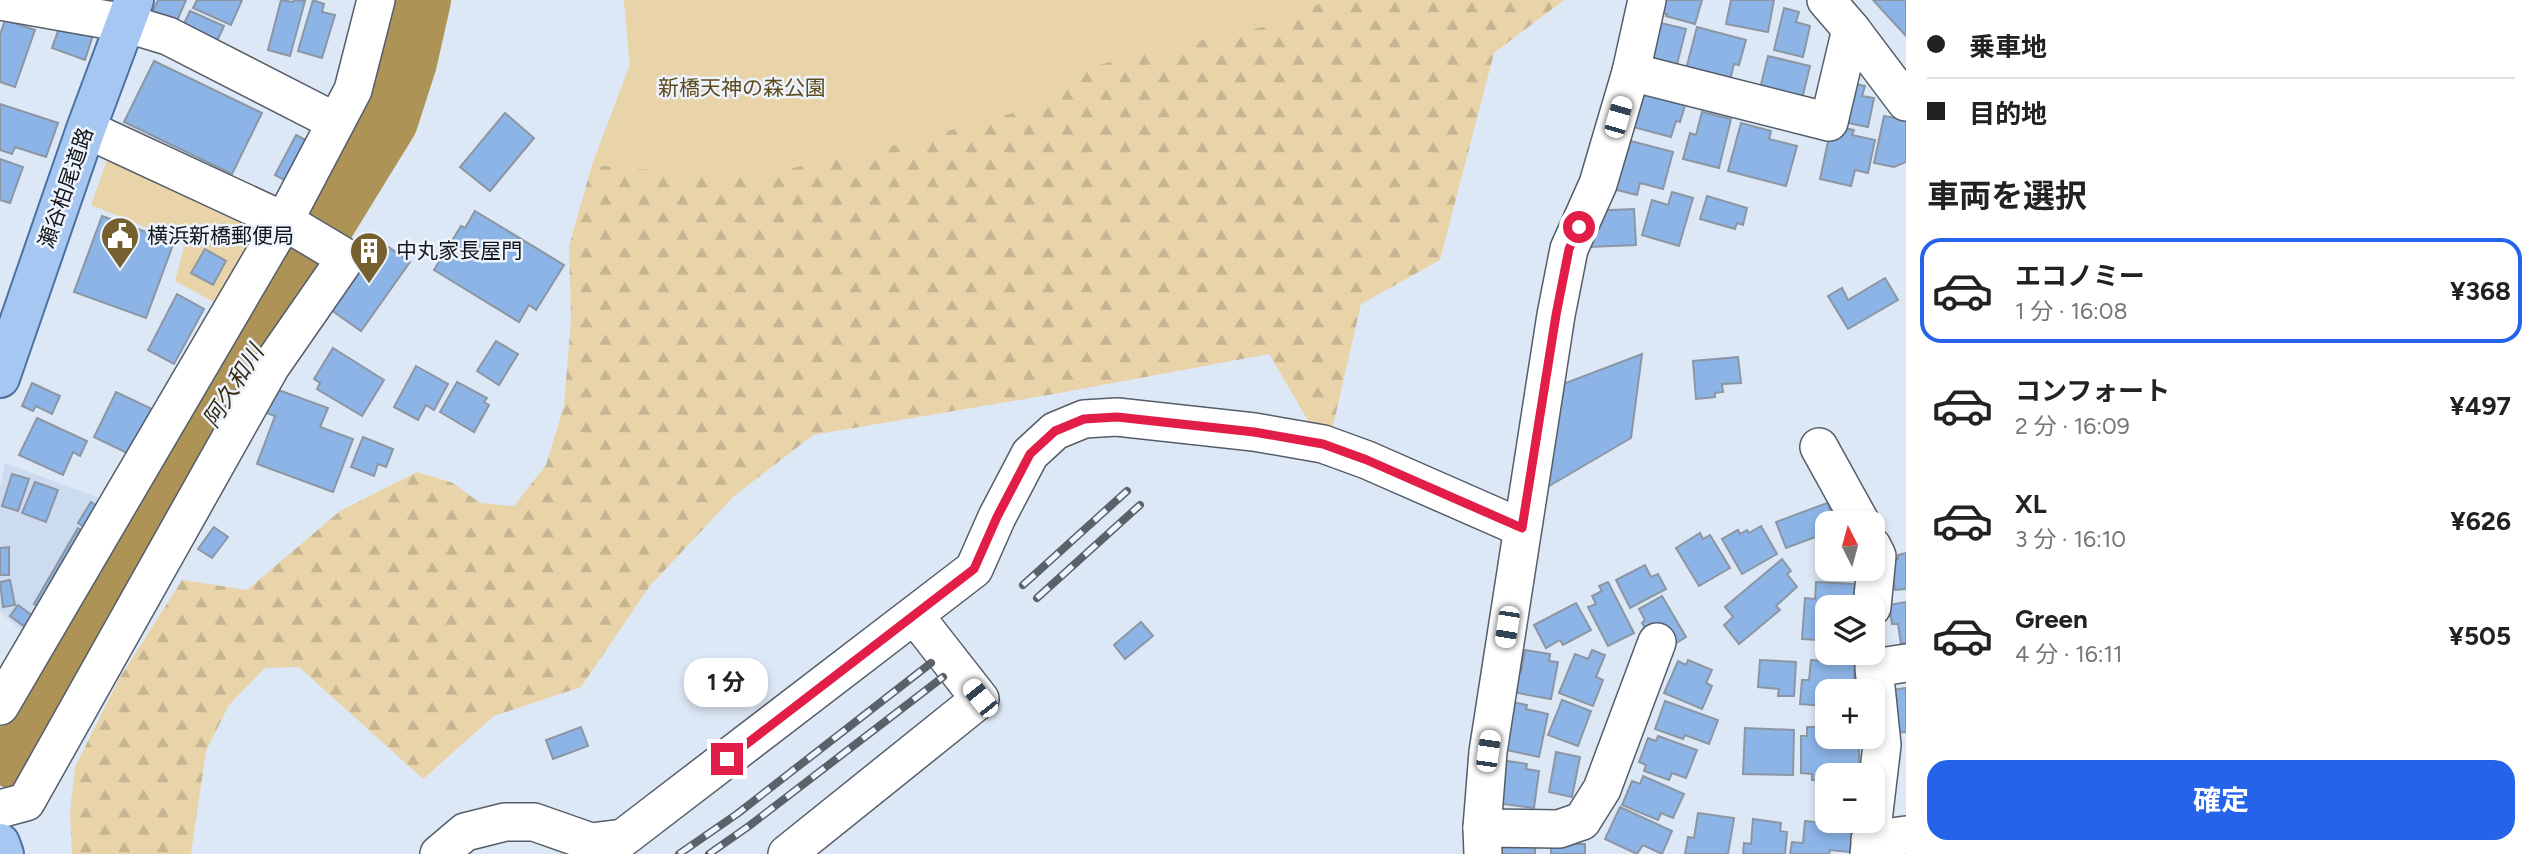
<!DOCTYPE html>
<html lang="ja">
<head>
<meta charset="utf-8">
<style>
	:root { --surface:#fff; --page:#f2f2f2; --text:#222; --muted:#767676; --line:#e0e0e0; --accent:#2563eb }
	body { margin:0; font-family:Figtree,"Noto Sans JP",sans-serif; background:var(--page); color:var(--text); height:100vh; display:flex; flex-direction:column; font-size:26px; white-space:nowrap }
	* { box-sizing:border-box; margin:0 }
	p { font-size:23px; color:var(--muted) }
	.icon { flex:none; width:38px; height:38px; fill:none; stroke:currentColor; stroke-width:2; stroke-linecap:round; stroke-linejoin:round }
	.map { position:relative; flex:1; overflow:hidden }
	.side { display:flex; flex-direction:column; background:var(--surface); width:630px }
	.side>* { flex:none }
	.hud { display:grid; align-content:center; height:154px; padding:0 21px; background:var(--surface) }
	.needle { width:46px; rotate:354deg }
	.fabs { position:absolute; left:1815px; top:511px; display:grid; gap:14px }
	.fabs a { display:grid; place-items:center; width:70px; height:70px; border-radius:14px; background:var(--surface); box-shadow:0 4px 10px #0003; font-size:35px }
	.end { position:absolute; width:32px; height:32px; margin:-16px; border:9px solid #e11d48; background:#fff; box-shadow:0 0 0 4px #fff }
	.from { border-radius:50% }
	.bubble { position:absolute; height:49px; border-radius:21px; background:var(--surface); box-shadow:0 4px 10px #0003; font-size:23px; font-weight:700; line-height:49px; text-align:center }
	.car { position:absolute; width:21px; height:42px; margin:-21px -10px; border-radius:9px; box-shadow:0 0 5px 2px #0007; background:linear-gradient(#fff 24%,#345 0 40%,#fff 0 76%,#345 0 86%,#fff 0) }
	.hud b { display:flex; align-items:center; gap:24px; height:66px; font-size:26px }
	.hud b+b { border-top:2px solid var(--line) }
	.hud i { width:18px; height:18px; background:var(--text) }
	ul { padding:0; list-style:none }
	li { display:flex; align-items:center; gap:21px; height:105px; margin:0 14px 10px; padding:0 7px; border:4px solid transparent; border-radius:21px }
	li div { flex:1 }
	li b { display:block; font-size:26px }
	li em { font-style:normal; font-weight:700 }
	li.selected { border-color:var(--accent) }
	li>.icon { width:63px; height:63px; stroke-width:1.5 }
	h2 { padding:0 21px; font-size:32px; line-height:84px }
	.cta { display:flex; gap:14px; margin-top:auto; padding:14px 21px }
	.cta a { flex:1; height:80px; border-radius:21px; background:var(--accent); color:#fff; font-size:28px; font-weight:700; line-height:80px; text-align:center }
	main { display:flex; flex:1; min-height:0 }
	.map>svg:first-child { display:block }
</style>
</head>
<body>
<main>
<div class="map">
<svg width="1906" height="854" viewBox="0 0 1906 854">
	<defs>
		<pattern id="forest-firs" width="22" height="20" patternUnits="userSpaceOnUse" patternTransform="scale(1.75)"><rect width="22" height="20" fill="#e9d4aa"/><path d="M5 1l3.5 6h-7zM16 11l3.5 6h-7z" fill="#c7b592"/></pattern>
	</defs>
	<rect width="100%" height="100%" fill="#dde8f6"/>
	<!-- built -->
	<polygon fill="#ccdbf0" points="5,463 110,502 25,635 0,611 0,489"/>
	<!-- forest -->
	<polygon fill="url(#forest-firs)" points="624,0 1564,0 1494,53 1440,260 1361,304 1332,430 1313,429 1269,354 1054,394 813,435 733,497 649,587 581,687 494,716 423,779 299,667 265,668 229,705 206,751 191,854 72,854 70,814 75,767 119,679 182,580 247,590 340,511 417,472 453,483 480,503 514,506 546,465 564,406 571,320 569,246 592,165 630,65"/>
	<!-- park -->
	<g fill="#e9d4aa">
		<polygon points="624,0 1325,0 1291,21 1134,55 1068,74 1031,108 900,144 748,178 592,165 630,65"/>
		<polygon points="110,151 262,228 223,307 175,281 185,243 91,205"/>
	</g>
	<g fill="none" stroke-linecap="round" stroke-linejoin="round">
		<!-- river -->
		<polyline stroke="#ae9357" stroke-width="58" points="14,760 102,614 136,564 190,452 247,365 327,222 389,121 408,62 422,0"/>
	</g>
	<!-- building -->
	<g fill="#8cb4e7" stroke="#8c96a3" stroke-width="2">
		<polygon points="158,0 186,0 174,28 150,18"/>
		<polygon points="197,0 242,0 231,25 193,8"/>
		<polygon points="281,0 293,2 294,0 305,1 290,56 268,50"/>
		<polygon points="313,0 324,4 322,12 335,15 322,58 298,51"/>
		<polygon points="1657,0 1702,0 1695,24 1666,16 1667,14 1655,11"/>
		<polygon points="1731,0 1774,0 1768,32 1726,24"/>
		<polygon points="1873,0 1906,0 1906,36"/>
		<polygon points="1784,8 1799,12 1796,22 1810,26 1803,57 1774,50"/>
		<polygon points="190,11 224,26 212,52 178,36"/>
		<polygon points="5,20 35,30 15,87 0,82 0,35"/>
		<polygon points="62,20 93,35 85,60 52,48"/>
		<polygon points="1648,20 1686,29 1675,72 1638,63"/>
		<polygon points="1697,27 1746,40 1739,65 1734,64 1728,88 1684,77"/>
		<polygon points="1768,56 1810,66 1802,99 1760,89"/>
		<polygon points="154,61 262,113 232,174 124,122"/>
		<polygon points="1842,81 1865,86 1862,96 1874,98 1868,127 1838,121"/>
		<polygon points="1636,89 1686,102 1680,122 1676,121 1671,137 1626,125"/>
		<polygon points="0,104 58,123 46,157 15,147 12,154 0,150"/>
		<polygon points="1702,112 1731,119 1719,168 1683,159 1690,133 1696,135"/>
		<polygon points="505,113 534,138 490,191 460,167"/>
		<polygon points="1884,116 1906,120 1906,162 1894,167 1874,163"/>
		<polygon points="1741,123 1771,131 1769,139 1797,146 1786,186 1728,171"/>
		<polygon points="1839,127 1854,130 1852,135 1875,140 1868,173 1855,170 1851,186 1820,179 1830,132"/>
		<polygon points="296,135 315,145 294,185 275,175"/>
		<polygon points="1627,140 1673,152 1663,189 1640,183 1637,195 1613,189"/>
		<polygon points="0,159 23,167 10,203 0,200"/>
		<polygon points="1672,192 1693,198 1679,246 1642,235 1652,200 1668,205"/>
		<polygon points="1707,196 1747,208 1743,225 1737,223 1735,229 1700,219"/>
		<polygon points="1634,209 1636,245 1589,247 1588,211"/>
		<polygon points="475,211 564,265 536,310 529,305 519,322 434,270 461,226 465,228"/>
		<polygon points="102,216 174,242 146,318 74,292"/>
		<polygon points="376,238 410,262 361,331 327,307"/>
		<polygon points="205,249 226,261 213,285 191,273"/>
		<polygon points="1885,278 1898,300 1848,329 1828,296 1842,288 1848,300"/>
		<polygon points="177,294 204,309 174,364 148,350"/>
		<polygon points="496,341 518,354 499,385 477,371"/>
		<polygon points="333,348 384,380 362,416 317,389 320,383 314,379"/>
		<polygon points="1642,354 1631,438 1539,492 1550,389"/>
		<polygon points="1738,357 1741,383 1722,384 1723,392 1715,393 1715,397 1696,399 1693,361"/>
		<polygon points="416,366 448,384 434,410 426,405 418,420 394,407"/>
		<polygon points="457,382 487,398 484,402 489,405 474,432 440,412"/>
		<polygon points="32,383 60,396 52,414 36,406 33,411 22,406"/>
		<polygon points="273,388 328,408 320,427 353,439 333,492 257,464 275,416 264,412"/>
		<polygon points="116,392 154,410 133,456 94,437"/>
		<polygon points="37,418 87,441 80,456 73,452 63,475 19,455"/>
		<polygon points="363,437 393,449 386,467 378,464 374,476 351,467"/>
		<polygon points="12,474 29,479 18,511 2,506"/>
		<polygon points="35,482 58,490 46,522 22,513"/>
		<polygon points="91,502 102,509 89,530 78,523"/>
		<polygon points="1827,503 1835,523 1827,523 1827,539 1821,542 1818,536 1786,548 1776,522"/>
		<polygon points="1761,526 1777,554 1742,574 1722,539 1738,530 1740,534 1747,530 1749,533"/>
		<polygon points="214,527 228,537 212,558 198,549"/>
		<polygon points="78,528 88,534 44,610 34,604"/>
		<polygon points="1700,533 1703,539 1710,535 1730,568 1699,586 1676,548"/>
		<polygon points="9,547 9,575 0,575 0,548"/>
		<polygon points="1906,553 1906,589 1895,590 1891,560 1898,559 1898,555"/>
		<polygon points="1782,559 1791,571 1787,574 1797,587 1776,606 1780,610 1739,644 1724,625 1733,617 1725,607"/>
		<polygon points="1645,565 1651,577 1658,574 1666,589 1630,608 1616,580"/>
		<polygon points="10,580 15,605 3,607 0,582"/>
		<polygon points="1608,582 1634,633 1608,646 1588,607 1596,604 1592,596 1602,591 1599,586"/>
		<polygon points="1816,582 1855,584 1853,607 1827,607 1827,625 1821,625 1820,640 1802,639 1805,598 1815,599"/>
		<polygon points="1662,596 1686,637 1668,648 1651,639 1642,623 1645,620 1639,609"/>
		<polygon points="1906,602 1906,643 1901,644 1898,624 1892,624 1889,605"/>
		<polygon points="1576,603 1591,630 1563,645 1560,640 1546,648 1534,625"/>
		<polygon points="18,605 41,622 33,633 10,616"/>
		<polygon points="1141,622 1153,636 1125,659 1114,645"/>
		<polygon points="1525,650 1550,654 1549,661 1558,662 1551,699 1512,692 1516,671 1521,672"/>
		<polygon points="1592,650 1605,655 1596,677 1603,680 1593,706 1559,693 1575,654 1588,659"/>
		<polygon points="1688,660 1712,670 1706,683 1712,686 1702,709 1664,693 1678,661 1686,665"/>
		<polygon points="1760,660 1796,662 1794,696 1778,696 1779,689 1758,687"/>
		<polygon points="1811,660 1855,664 1853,691 1827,691 1827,706 1800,704 1802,680 1809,680"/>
		<polygon points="1906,688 1906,732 1895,733 1890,690"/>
		<polygon points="1562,700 1591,711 1578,746 1548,735"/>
		<polygon points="1665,701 1718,720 1709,744 1685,735 1683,739 1655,729"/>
		<polygon points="1512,702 1527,705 1526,709 1548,714 1539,757 1502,749"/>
		<polygon points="581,727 588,746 553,759 546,740"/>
		<polygon points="1807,727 1827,727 1827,737 1859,737 1859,775 1827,775 1827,780 1812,780 1812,774 1801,773 1801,736 1807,736"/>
		<polygon points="1745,728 1794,730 1793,775 1743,774"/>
		<polygon points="1658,736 1697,750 1686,778 1672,773 1669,780 1644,771 1646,765 1639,762 1648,738 1656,741"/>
		<polygon points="1556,752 1580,757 1572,797 1549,792"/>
		<polygon points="1501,760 1527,764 1526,769 1539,771 1534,808 1495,803"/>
		<polygon points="1643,776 1684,794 1673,818 1661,813 1658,820 1622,805 1632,781 1640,784"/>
		<polygon points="1620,807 1672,831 1662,854 1643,845 1637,854 1605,839"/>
		<polygon points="1698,813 1734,818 1728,854 1685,854 1688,837 1694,838"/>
		<polygon points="1753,819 1781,823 1780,831 1787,832 1785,854 1743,854 1744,843 1751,844"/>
		<polygon points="1805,821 1852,826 1850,852 1830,850 1829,854 1790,854 1792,842 1803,843"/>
		<rect x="1551" y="844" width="34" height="10"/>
		<polygon points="1535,846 1535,854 1502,854 1502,847"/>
	</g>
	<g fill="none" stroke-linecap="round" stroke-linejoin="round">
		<defs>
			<g id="minor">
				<polyline points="1826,0 1851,29 1906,102"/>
				<polyline points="0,1 125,23 168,36 336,122"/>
				<polyline points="1631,72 1829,122 1851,29"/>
				<polyline points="1819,447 1861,523"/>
				<polyline points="1872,607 1877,556 1872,546"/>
				<polyline points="0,706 284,221 353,90 376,0"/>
				<polyline points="0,809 26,802 271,366 346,258 284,221 86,129"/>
				<polyline points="1482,828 1559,829 1582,821 1602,789 1657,642"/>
				<polyline points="1870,840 1906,835"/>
				<polyline points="439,854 465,832 505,822 534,822 591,842 623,838 974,569 997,517 1030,454 1055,431 1084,419 1117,417 1254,432 1323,444 1367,460 1522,528"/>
				<polyline points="787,854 980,699 915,616"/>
				<polyline points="1483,854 1482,828 1488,752 1556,315 1569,249 1598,184 1631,72 1647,0"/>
				<polyline points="1869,854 1882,745 1874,668 1906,663"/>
			</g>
			<g id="major">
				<polyline points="0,378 86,129 134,0"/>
				<polyline points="0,843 4,854"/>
			</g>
		</defs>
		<!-- minor casing -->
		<use href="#minor" stroke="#545d69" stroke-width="40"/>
		<!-- major casing -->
		<use href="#major" stroke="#4c71a1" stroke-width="42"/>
		<!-- minor -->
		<use href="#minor" stroke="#fff" stroke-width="37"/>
		<!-- major -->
		<use href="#major" stroke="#a6c7f2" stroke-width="38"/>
		<defs>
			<g id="rail">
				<polyline points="1023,585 1127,491"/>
				<polyline points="1037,598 1140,505"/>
				<polyline points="679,854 737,814 931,663"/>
				<polyline points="709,854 749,826 943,677"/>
			</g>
		</defs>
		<!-- rail casing -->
		<use href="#rail" stroke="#5b6169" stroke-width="8"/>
		<!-- rail -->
		<use href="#rail" stroke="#eef4fd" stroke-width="5" stroke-dasharray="16" stroke-linecap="butt"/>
	</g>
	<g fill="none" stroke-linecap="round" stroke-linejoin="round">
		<!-- route -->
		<polyline stroke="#e11d48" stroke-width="9" points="727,759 974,569 997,517 1030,454 1055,431 1084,419 1117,417 1254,432 1323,444 1367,460 1522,528 1556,315 1569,249 1579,227"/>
	</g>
	<!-- icons -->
	<defs>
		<symbol id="civic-pin" viewBox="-11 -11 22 30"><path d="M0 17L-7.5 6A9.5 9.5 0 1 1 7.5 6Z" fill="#766030" stroke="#eef4fd"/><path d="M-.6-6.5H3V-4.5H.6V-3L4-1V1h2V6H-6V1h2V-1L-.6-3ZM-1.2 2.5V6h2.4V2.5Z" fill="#fff"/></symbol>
		<symbol id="building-pin" viewBox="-11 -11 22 30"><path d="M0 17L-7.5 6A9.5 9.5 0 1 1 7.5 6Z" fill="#766030" stroke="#eef4fd"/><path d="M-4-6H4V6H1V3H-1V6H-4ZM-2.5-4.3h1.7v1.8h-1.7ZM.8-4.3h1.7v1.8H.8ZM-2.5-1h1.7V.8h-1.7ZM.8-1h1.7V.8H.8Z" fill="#fff"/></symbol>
	</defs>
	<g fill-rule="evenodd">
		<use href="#civic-pin" x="98" y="214" width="44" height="60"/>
		<use href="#building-pin" x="347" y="229" width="44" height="60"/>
	</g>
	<g text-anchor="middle" stroke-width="5" stroke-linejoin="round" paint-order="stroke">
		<!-- park labels -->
		<g font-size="21" fill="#5f4b1c" stroke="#eef4fd">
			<text x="742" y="95">新橋天神の森公園</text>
		</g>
		<!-- street labels -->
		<g font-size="21" fill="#12151a" stroke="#eef4fd">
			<text transform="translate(66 188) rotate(-71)" y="7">瀬谷柏尾道路</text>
		</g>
		<!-- poi labels -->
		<g font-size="21" fill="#12151a" stroke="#eef4fd" text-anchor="start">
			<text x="147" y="243">横浜新橋郵便局</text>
			<text x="396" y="258">中丸家長屋門</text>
		</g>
		<!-- water labels -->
		<g font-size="23" font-style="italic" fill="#382c10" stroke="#eef4fd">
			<text transform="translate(233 386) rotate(-58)" y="8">阿久和川</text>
		</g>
	</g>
</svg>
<div class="fabs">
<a><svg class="needle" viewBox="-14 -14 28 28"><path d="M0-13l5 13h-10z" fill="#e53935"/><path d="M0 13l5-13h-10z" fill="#767676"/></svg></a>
<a><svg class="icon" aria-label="layers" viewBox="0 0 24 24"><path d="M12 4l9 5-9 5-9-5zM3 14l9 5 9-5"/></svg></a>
<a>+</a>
<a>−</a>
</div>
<i class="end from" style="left:1579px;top:227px"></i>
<i class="end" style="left:727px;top:759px"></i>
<div class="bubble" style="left:684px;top:658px;width:84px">1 分</div>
<i class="car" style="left:1618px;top:117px;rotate:16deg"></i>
<i class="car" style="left:1507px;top:627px;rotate:189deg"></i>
<i class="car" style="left:980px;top:698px;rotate:321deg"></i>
<i class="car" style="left:1488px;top:751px;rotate:8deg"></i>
</div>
<section class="side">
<div class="hud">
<b><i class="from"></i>乗車地</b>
<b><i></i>目的地</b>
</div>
<h2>車両を選択</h2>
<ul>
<li class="selected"><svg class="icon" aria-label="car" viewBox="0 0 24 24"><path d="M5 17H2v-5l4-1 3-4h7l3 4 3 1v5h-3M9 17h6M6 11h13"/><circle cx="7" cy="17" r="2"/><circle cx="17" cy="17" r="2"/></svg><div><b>エコノミー</b><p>1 分 · 16:08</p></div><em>¥368</em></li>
<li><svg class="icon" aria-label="car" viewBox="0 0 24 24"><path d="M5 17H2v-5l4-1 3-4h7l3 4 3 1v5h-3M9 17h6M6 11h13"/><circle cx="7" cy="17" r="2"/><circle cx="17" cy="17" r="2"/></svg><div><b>コンフォート</b><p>2 分 · 16:09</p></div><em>¥497</em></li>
<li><svg class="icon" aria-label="car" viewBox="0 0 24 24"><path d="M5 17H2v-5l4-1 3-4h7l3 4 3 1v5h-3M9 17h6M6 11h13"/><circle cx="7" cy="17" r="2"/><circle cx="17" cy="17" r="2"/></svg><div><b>XL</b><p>3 分 · 16:10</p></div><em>¥626</em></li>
<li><svg class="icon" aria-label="car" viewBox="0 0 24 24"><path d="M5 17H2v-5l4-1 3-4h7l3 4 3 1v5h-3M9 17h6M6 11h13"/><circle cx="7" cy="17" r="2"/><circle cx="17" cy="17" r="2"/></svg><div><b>Green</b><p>4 分 · 16:11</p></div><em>¥505</em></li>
</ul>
<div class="cta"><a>確定</a></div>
</section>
</main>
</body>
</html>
